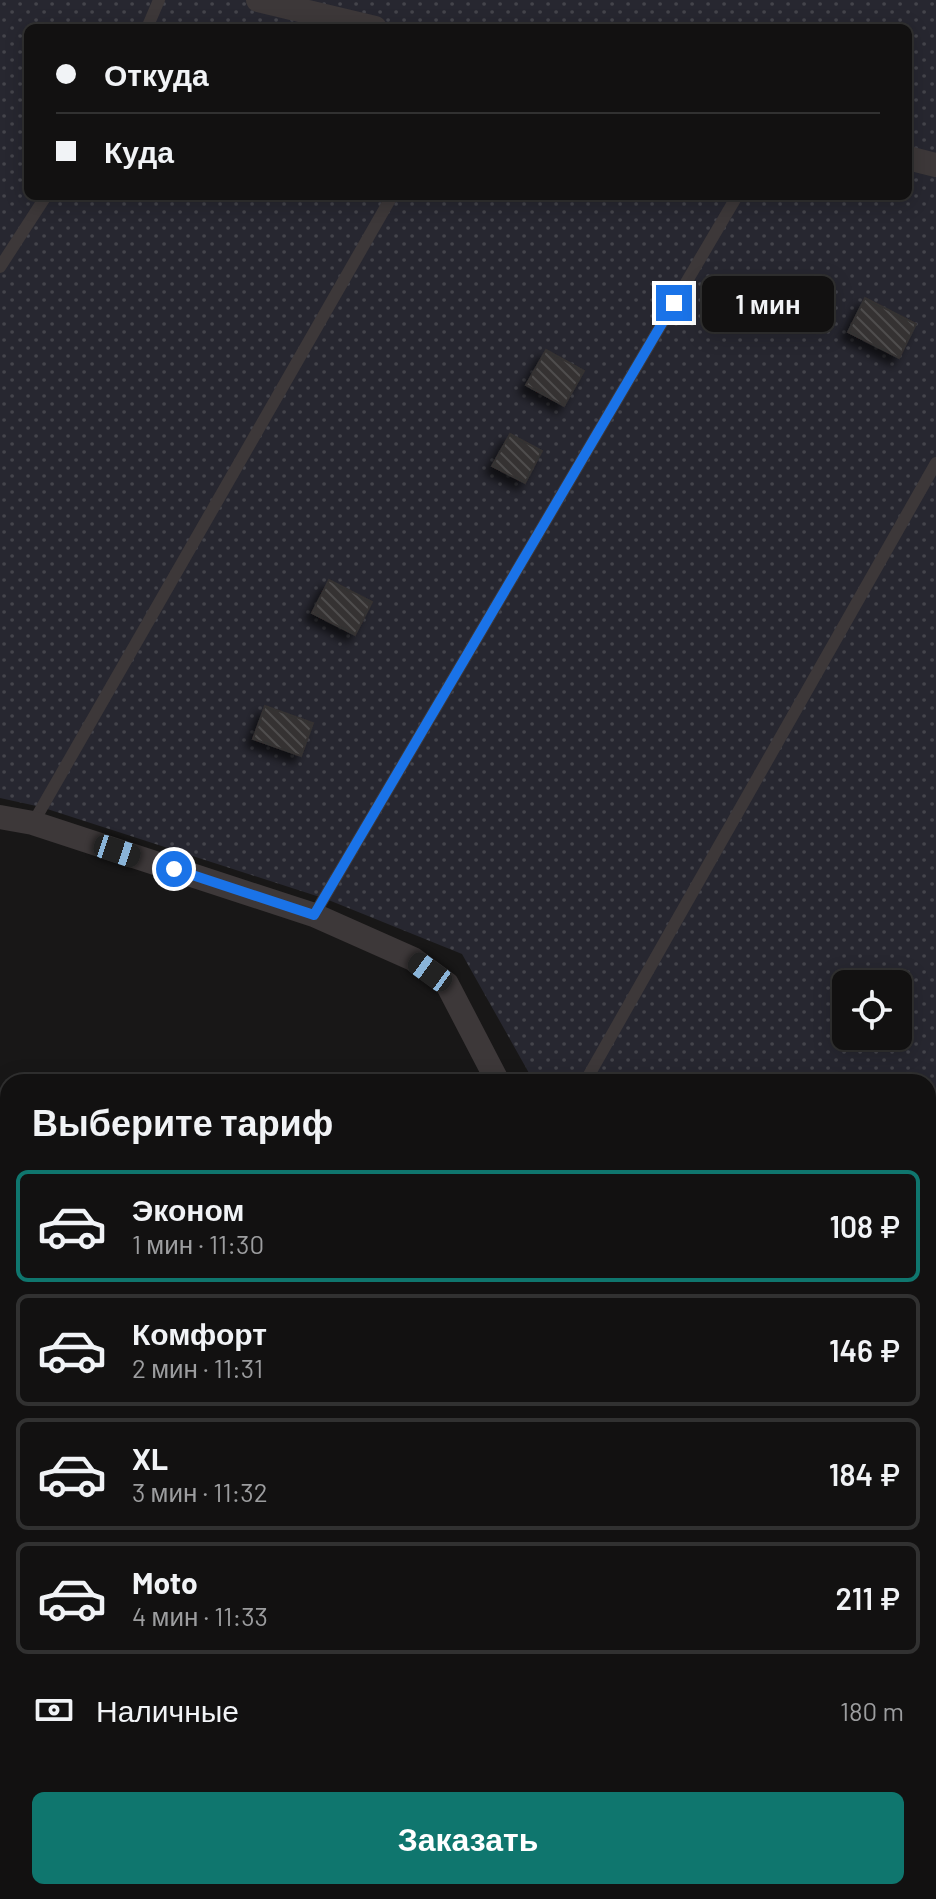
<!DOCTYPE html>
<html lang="ru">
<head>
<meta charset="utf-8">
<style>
	:root { --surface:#121111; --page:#1b1a1a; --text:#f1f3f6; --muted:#9c9d9f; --line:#313131; --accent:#0f766e }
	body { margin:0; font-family:Barlow,sans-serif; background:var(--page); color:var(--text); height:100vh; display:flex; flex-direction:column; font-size:30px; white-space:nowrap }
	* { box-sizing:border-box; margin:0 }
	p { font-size:26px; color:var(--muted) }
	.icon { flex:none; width:44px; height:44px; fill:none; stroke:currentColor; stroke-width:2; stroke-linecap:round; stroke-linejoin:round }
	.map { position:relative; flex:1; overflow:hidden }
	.panel { position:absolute; left:0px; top:1074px; width:936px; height:826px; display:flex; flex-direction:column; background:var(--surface); border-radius:24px 24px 0 0; box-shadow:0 4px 20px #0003,0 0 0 2px var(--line) }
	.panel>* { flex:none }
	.top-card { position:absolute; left:24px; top:24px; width:888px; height:176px; border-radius:12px; box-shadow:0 4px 20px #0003,0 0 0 2px var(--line); display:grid; align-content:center; height:176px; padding:0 32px; background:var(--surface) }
	.controls { position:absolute; left:832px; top:970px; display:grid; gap:16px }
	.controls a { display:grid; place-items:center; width:80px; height:80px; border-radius:12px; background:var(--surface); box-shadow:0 4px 20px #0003,0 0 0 2px var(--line); font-size:40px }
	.end { position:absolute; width:36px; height:36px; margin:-18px; border:10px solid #1a73e8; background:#fff; box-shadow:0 0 0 4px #fff }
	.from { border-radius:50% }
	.bubble { position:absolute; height:56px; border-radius:12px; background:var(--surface); box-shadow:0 4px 20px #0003,0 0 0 2px var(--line); font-size:26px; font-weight:600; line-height:56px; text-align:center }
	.car { position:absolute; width:24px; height:48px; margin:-24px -12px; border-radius:10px; box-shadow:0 0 6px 2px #0007; background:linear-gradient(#222 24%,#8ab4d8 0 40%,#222 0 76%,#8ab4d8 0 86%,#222 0) }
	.top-card b { display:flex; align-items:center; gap:28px; height:76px; font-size:30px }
	.top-card b+b { border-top:2px solid var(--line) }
	.top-card i { width:20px; height:20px; background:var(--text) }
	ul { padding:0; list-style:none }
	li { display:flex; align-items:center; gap:24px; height:112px; margin:0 16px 12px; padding:0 16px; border:4px solid var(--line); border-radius:12px }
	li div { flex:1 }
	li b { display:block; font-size:30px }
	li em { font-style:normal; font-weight:600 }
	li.active { border-color:var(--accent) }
	li>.icon { width:72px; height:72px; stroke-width:1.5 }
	h2 { padding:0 32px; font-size:36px; line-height:96px }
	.pay { display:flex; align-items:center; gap:20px; height:88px; padding:0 32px; font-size:30px }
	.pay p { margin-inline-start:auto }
	.primary-button { display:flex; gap:16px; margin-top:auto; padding:16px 32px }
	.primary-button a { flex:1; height:92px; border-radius:12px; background:var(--accent); color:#fff; font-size:32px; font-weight:600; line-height:92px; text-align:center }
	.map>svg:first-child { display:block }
</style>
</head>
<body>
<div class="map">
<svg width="936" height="1899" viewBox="0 0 936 1899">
	<defs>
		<pattern id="grass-tufts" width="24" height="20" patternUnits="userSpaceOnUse" patternTransform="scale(2)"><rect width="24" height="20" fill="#272730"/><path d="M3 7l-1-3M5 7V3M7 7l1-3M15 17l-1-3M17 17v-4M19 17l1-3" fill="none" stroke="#44444b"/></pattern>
		<pattern id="garden-dots" width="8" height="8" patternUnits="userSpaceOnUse" patternTransform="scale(2)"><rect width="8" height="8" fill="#272730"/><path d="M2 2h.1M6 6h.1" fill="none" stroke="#44444b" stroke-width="1.8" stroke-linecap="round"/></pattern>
		<pattern id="building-back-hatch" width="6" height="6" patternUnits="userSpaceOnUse" patternTransform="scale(2)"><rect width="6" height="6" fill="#343232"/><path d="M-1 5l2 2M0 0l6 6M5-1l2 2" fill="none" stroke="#4f4d4d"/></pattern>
		<filter id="shadow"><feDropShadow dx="-7" dy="7" stdDeviation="4" flood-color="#0009"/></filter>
	</defs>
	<rect width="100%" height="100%" fill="#181717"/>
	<!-- grass -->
	<polygon fill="url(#grass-tufts)" points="936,1691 936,1899 776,1899 781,1892 928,1892 928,1701"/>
	<!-- garden -->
	<path fill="url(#garden-dots)" fill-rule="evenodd" d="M 0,0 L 936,0 L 936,1312 L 928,1309 L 928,1082 L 534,1082 L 462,954 L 326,899 L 41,807 L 0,798 ZM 28,28 L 908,28 L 908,196 L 28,196 ZM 846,984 L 898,984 L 898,1036 L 846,1036 Z"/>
	<!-- building -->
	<g fill="url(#building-back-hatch)" stroke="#343131" stroke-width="2" filter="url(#shadow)">
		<polygon points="865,298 916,324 899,358 848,332"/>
		<polygon points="546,350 584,371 564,406 526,385"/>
		<polygon points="510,434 542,451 525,483 492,466"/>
		<polygon points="329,580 372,602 355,635 312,613"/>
		<polygon points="265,706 313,723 301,756 253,739"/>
		<polygon points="8,1130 8,1191 0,1191 0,1131"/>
	</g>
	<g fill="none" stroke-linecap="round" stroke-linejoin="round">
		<!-- service -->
		<g stroke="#3d3839" stroke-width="12">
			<polyline points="147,28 159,0"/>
			<polyline points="0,267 46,196"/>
			<polyline points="33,823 392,196"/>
			<polyline points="314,915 737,196"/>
			<polyline points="585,1082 936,463"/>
			<polyline points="928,1118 936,1104"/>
		</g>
		<!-- minor -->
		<g stroke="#3d3839" stroke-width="24">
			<polyline points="258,0 375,28"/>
			<polyline points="908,158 936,165"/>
			<polyline points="0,817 33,823 314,915 413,959 447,984 498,1082"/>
			<polyline points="0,1253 8,1252"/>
			<polyline points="928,1364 936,1365"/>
			<polyline points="928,1394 936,1406"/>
			<polyline points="928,1527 936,1487"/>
		</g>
		<!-- secondary -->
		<g stroke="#4d4648" stroke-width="36">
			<polyline points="928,1616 936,1608"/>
			<polyline points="607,1899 613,1892"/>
			<polyline points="669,1899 675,1892"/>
		</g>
		<!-- trunk -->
		<g stroke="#655c5e" stroke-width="42">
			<polyline points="928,1529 936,1520"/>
			<polyline points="928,1646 936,1634"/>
			<polyline points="541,1899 551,1892"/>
			<polyline points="739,1899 744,1892"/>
		</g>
	</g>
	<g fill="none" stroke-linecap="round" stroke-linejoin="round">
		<!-- route -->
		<polyline stroke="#1a73e8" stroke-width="10" points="174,869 314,915 674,303"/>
	</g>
</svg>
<div class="controls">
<a><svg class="icon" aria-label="locate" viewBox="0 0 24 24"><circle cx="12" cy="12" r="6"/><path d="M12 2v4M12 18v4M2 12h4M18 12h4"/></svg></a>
</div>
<i class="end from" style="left:174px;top:869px"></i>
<i class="end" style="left:674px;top:303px"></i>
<div class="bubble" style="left:702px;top:276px;width:132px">1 мин</div>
<i class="car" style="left:117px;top:851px;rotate:108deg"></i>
<i class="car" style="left:430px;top:972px;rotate:306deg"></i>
<div class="top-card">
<b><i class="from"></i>Откуда</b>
<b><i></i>Куда</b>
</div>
<section class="panel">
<h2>Выберите тариф</h2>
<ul>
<li class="active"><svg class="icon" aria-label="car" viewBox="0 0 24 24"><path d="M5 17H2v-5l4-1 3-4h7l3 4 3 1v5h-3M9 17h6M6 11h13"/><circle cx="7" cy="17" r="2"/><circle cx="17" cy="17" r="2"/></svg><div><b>Эконом</b><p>1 мин · 11:30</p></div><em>108 ₽</em></li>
<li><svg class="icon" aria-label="car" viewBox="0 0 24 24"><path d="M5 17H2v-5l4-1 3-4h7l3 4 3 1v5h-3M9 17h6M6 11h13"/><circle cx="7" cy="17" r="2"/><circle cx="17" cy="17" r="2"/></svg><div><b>Комфорт</b><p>2 мин · 11:31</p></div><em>146 ₽</em></li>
<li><svg class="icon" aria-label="car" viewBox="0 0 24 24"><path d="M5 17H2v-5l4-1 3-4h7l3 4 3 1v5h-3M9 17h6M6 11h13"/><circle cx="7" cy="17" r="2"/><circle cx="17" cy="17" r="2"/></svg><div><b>XL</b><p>3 мин · 11:32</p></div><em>184 ₽</em></li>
<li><svg class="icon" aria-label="car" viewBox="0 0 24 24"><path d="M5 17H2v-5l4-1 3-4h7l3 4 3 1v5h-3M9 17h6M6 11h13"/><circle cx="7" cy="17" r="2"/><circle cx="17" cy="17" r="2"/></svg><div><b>Moto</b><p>4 мин · 11:33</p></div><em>211 ₽</em></li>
</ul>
<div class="pay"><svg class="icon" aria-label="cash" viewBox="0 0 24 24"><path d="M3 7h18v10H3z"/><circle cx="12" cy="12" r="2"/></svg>Наличные<p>180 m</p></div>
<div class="primary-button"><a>Заказать</a></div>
</section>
</div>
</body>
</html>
